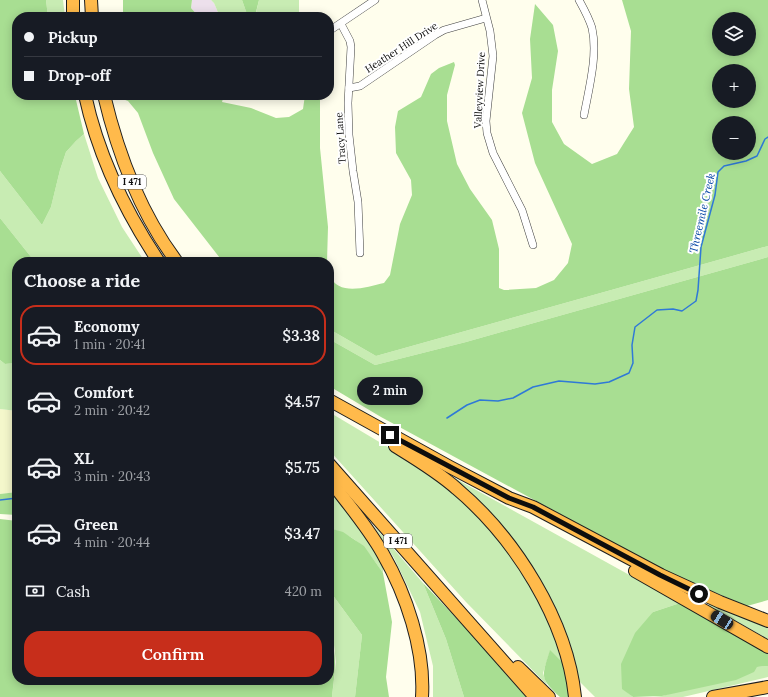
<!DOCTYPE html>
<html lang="en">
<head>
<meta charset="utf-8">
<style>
	:root { --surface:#171b24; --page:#242831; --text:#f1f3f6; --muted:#9ea1a6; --line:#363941; --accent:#c72e1b }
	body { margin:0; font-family:Lora,serif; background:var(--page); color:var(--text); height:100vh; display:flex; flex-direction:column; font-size:15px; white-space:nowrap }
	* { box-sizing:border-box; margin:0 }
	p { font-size:13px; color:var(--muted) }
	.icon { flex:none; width:22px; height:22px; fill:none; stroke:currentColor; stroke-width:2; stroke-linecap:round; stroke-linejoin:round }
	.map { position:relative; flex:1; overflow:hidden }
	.side { position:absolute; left:12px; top:257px; width:322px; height:428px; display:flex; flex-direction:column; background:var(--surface); border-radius:16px; box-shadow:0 2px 10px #0003 }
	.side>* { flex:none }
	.top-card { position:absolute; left:12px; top:12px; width:322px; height:88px; border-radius:16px; box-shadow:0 2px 10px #0003; display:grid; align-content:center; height:88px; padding:0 12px; background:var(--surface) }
	.fabs { position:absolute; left:712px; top:12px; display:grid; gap:8px }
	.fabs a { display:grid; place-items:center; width:44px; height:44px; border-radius:50%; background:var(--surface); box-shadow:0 2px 10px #0003; font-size:20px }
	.end { position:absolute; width:18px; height:18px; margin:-9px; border:5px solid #0d0d0d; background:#fff; box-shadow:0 0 0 2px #fff }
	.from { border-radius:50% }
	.bubble { position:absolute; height:28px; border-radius:14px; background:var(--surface); box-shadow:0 2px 10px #0003; font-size:13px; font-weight:600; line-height:28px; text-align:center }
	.car { position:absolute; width:12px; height:24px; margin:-12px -6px; border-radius:5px; box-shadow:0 0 3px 1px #0007; background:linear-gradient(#222 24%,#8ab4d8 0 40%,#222 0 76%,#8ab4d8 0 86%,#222 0) }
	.top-card b { display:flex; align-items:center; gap:14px; height:38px; font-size:15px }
	.top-card b+b { border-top:1px solid var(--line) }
	.top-card i { width:10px; height:10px; background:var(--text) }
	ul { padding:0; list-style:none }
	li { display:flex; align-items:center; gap:12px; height:60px; margin:0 8px 6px; padding:0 4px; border:2px solid transparent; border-radius:16px }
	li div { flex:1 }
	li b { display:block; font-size:15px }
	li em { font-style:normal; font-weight:600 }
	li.on { border-color:var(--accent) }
	li>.icon { width:36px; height:36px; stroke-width:1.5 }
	h2 { padding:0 12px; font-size:18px; line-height:48px }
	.pay { display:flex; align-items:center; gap:10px; height:44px; padding:0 12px; font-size:15px }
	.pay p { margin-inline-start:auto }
	.cta { display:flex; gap:8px; margin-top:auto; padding:8px 12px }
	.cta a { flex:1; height:46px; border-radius:16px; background:var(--accent); color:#fff; font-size:16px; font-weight:600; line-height:46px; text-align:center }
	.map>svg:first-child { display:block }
</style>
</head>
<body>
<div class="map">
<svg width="768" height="697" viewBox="0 0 768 697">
	<rect width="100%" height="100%" fill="#fffeed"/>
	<!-- industrial -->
	<polygon fill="#ede0ec" points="192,0 211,0 214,3 220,17 199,17 191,8"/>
	<!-- farmland -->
	<polygon fill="#f4f7cb" points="0,409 17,411 17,492 0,494"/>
	<!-- green -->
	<g fill="#c8ecb3">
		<polygon points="46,0 63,0 65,17 48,17"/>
		<polygon points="211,0 242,0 248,17 220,17 214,3"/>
		<polygon points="259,0 299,0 299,17 257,17 256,13"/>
		<polygon points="84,134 98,178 122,227 145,262 35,262 0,218 0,171 42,225 51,207 60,170 66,152 76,141"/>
		<polygon points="768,246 768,257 466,342 375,365 329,339 329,329 376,356"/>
		<polygon points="17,356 17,411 0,409 0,360 5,364 14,363"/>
		<polygon points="329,412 428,471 468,503 509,548 535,589 566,666 550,651 543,673 547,685 466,602 329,450"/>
		<polygon points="440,470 680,603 653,612 622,688 633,697 595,697 576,678 548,599 528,560 503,530"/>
		<path d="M 329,487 L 354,518 L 383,563 L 383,573 C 366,549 359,537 329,528 Z"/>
		<polygon points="374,526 423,583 446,639 464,697 433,697 433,666 420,612 394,558"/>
		<polygon points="329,590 362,635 355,697 332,697 336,662 334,645 329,635"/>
		<polygon points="710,602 768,625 768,639 709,606"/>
		<polygon points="768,666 768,677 683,697 653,697 662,696 757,667"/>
	</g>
	<!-- forest -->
	<g fill="#a8de92" fill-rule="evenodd">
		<polygon points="0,0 46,0 48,17 17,17 17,95 69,95 76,100 84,134 76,141 66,152 60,170 51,207 42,225 0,171"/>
		<polygon points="123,0 192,0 191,8 199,17 123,17"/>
		<polygon points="242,0 259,0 256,12 257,17 248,17"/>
		<path d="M 622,0 L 768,0 L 768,246 L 376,356 L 329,329 L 329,275 C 339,297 366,287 384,283 L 390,275 L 400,224 L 412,195 L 411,180 L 396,153 L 395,127 L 398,111 L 421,97 L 431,74 L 439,68 L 454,62 L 455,65 L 447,95 L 447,121 L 457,164 L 470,189 L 492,220 L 499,249 L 499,288 L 504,290 L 536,288 L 554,280 L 568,263 L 572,244 L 535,163 L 522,113 L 532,78 L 530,39 L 535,4 L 553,25 L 558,51 L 552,90 L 552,122 L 564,144 L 592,164 L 617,154 L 634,127 L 629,89 L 631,31 ZM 719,19 L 749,19 L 749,49 L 719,49 ZM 719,71 L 749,71 L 749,101 L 719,101 ZM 719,123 L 749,123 L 749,153 L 719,153 Z"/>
		<polygon points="112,95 224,95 222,102 251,108 276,118 289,117 303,109 305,95 320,95 320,148 328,227 327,262 223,262 174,199 153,153 138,113 128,101"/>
		<polygon points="0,218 35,262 17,262 17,356 15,363 5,364 0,360"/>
		<polygon points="768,257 768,600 747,606 669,573 381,417 329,386 329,339 375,365 466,342"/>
		<polygon points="17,492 17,515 0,514 0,494"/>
		<path d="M 0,519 L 17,521 L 17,680 L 329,680 L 329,635 C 339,655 334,676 332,697 L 0,697 Z"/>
		<polygon points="329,528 343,532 364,546 383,573 392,622 386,677 389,697 355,697 362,635 329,590"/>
		<polygon points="423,583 477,640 526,697 464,697 446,639"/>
		<polygon points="680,603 768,653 768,666 757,667 754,672 736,680 662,696 633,697 622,689 621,664 635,633 653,612"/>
		<path d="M 550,650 L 566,666 L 572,697 L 560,697 C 539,678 542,676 550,650 Z"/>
	</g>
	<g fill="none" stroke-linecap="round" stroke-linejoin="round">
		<!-- stream -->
		<g stroke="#2f79d7" stroke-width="1.5">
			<polyline points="447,418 467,405 480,400 498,401 513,398 533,387 559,381 595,384 609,382 629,373 633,363 632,345 635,327 657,310 673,309 682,311 696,301 698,290 701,247 715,195 718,172 724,166 746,161 757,156 765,139 768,137"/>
			<polyline points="0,500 17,498"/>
		</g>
		<defs>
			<g id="minor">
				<polyline points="482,0 490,31 493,56 486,121 487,133 493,153 522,210 533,245"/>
				<path d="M 579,0 C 584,9 589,18 592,28 C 598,55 589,88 584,115"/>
				<polyline points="341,24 350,41 351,47 348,103 349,135 353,171 358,202 360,253"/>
				<polyline points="329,31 375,0"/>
				<polyline points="349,88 360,86 435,35 444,30 486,18"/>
			</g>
			<g id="motorway">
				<polyline points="73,0 73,17"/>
				<polyline points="91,0 92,17"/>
				<path d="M 85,95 C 98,155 125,211 159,262"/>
				<path d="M 104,95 C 118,154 140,213 177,262"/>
				<polyline points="329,400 450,467 509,498 533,507 661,575 720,602 768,621"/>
				<path d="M 395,446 C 416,459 438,472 457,489 C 515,538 567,620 575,697"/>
				<polyline points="329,464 535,697"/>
				<path d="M 329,479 C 347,503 368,527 383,554 C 406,594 425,649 422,697"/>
				<polyline points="635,571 768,647"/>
				<polyline points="518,667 549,697"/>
				<polyline points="713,697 768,687"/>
			</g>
		</defs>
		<!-- minor casing -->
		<use href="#minor" stroke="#404040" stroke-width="8"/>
		<!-- motorway casing -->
		<use href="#motorway" stroke="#1e1e1e" stroke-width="14"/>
		<!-- minor -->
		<use href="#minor" stroke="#fff" stroke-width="7"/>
		<!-- motorway -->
		<use href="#motorway" stroke="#ffba4b" stroke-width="12"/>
	</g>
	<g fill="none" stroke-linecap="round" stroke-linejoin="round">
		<!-- route -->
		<polyline stroke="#0d0d0d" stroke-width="5" points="390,435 509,498 533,507 660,575 699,594"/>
	</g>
	<g text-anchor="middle" stroke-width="4" stroke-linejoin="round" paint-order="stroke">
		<!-- shield labels -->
		<g fill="#fff" stroke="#565656" stroke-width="1">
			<rect x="118" y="175" width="28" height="14" rx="3"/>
			<rect x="384" y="534" width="28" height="14" rx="3"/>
		</g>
		<g font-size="9" font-weight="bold" fill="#0d0d0d">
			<text x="132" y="185">I 471</text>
			<text x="398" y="544">I 471</text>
		</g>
		<!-- street labels -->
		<g font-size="10" fill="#0d0d0d" stroke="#fff">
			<text transform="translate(401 47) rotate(-33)" y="4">Heather Hill Drive</text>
			<text transform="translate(479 90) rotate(-87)" y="4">Valleyview Drive</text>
			<text transform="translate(340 138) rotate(-94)" y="4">Tracy Lane</text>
		</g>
		<!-- water labels -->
		<g font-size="11" font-style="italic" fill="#0d4ba8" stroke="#fff">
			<text transform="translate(702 213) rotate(-77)" y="4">Threemile Creek</text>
		</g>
	</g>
</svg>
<div class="fabs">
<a><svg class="icon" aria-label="layers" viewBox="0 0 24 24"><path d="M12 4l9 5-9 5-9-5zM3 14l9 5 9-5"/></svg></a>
<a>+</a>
<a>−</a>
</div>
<i class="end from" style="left:699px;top:594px"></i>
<i class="end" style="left:390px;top:435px"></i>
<div class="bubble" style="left:357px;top:377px;width:66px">2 min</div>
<i class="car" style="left:722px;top:620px;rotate:303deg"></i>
<div class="top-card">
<b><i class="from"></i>Pickup</b>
<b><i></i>Drop-off</b>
</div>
<section class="side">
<h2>Choose a ride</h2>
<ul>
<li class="on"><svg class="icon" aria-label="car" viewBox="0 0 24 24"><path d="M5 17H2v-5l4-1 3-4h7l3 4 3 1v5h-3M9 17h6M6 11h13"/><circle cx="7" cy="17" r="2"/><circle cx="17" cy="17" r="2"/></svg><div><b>Economy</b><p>1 min · 20:41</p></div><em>$3.38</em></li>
<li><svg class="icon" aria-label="car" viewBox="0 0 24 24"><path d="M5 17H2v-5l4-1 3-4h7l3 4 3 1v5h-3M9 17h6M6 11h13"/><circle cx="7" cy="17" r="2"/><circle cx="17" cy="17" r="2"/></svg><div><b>Comfort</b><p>2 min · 20:42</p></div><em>$4.57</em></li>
<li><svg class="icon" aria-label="car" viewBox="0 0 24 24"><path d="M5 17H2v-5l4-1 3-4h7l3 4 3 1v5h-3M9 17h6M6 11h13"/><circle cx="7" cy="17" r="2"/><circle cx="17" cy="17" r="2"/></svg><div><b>XL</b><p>3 min · 20:43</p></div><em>$5.75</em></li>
<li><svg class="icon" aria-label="car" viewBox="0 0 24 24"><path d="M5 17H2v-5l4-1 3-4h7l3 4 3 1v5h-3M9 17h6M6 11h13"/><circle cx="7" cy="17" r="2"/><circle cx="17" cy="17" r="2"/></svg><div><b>Green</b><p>4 min · 20:44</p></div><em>$3.47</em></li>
</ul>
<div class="pay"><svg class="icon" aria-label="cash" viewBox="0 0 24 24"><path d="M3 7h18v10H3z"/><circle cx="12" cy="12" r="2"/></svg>Cash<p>420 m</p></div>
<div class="cta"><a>Confirm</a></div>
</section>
</div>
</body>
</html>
